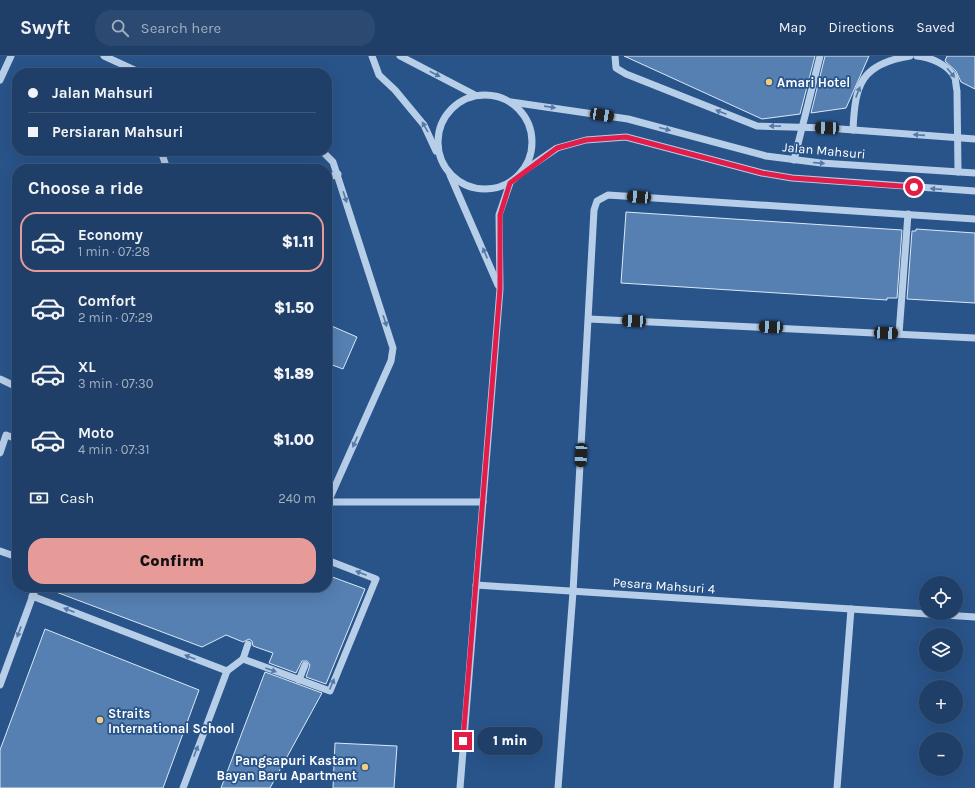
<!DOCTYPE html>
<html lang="en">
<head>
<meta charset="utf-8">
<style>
	:root { --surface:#1f3f68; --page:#2c4a71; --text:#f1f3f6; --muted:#a1afc0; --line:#3c587c; --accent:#e69b98 }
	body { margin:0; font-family:Karla,sans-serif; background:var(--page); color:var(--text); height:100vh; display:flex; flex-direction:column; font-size:15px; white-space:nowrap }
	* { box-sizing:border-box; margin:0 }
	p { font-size:13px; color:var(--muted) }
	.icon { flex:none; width:22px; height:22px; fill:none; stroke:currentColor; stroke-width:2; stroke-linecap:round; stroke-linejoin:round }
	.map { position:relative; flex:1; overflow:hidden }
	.panel { position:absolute; left:12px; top:108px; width:320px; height:428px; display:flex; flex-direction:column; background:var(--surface); border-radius:16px; box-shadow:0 4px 16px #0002,0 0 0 1px var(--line) }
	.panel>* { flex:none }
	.hud { position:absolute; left:12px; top:12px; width:320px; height:88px; border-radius:16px; box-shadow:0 4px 16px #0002,0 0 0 1px var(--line); display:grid; align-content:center; height:88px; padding:0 16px; background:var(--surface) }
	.buttons { position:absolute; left:919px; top:520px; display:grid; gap:8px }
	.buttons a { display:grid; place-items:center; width:44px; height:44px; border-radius:50%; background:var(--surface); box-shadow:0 4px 16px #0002,0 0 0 1px var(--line); font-size:20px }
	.end { position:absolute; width:18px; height:18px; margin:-9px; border:5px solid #e11d48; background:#fff; box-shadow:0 0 0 2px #fff }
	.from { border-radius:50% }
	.bubble { position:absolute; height:28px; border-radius:14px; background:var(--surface); box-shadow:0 4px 16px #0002,0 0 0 1px var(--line); font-size:13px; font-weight:800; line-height:28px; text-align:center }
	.car { position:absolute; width:12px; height:24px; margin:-12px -6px; border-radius:5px; box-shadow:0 0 3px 1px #0007; background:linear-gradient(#222 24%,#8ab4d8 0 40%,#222 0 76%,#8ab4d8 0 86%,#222 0) }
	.hud b { display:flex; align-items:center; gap:14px; height:38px; font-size:15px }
	.hud b+b { border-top:1px solid var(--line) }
	.hud i { width:10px; height:10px; background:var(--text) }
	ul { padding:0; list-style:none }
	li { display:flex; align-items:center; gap:12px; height:60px; margin:0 8px 6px; padding:0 8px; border:2px solid transparent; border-radius:16px }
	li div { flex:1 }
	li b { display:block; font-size:15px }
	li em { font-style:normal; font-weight:800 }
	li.on { border-color:var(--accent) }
	li>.icon { width:36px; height:36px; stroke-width:1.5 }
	h2 { padding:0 16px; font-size:18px; line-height:48px }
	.pay { display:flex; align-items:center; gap:10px; height:44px; padding:0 16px; font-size:15px }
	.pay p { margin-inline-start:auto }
	.button { display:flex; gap:8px; margin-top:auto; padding:8px 16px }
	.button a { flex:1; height:46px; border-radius:16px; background:var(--accent); color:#111; font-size:16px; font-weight:800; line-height:46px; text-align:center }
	header { display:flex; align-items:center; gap:24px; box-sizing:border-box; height:56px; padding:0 20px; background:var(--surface); border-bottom:1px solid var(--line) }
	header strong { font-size:19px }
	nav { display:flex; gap:22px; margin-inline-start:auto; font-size:14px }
	.search { width:280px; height:36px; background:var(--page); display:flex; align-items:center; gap:10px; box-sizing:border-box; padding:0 14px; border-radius:16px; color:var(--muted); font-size:15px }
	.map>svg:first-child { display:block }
</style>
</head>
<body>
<header>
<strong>Swyft</strong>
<div class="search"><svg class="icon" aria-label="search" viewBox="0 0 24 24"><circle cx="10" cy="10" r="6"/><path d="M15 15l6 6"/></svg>Search here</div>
<nav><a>Map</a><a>Directions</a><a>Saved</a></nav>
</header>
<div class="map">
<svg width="975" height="732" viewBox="0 0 975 732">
	<rect width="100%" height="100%" fill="#29548a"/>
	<!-- building -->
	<g fill="#5680b2" stroke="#dbe8f7">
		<polygon points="624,0 815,0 800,58 762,63"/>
		<polygon points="825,0 869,0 846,52 811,57"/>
		<polygon points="947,0 975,0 975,33 961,26 956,15 945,5"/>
		<polygon points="626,156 902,174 897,242 887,242 887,244 621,227"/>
		<polygon points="916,173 975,177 975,247 907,243 912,175 916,175"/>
		<polygon points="327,268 357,281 343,313 327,307"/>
		<polygon points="327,519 365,533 326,628 306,621 310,609 307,605 302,605 296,617 269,607 273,597 253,590 252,585 249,583 243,586 226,579 202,591 48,533 49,531 327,531"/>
		<polygon points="45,573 199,634 163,732 0,732 0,694"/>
		<polygon points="265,616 322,637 270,732 221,732"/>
		<polygon points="335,687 397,690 394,732 333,732"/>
	</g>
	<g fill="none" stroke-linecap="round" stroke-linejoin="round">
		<!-- minor -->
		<g stroke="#b7cee9" stroke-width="7">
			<polyline points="104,0 141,17"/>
			<polyline points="372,0 379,19 395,34 424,69 436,95"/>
			<polyline points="400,0 475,39"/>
			<polyline points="615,0 616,12 626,18 757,70 827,72 975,83"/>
			<path d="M 917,0 C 930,1 949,9 955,22 C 956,26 956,31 957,35 L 958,116"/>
			<polyline points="0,24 11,0"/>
			<circle cx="485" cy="86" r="47"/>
			<polyline points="511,46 628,63 766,100 821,107 975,117"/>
			<path d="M 853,74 C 855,28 861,8 910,0"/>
			<polyline points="161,95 167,113"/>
			<polyline points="322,95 333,106 393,292 391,305 328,446"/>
			<polyline points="794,104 820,0"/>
			<polyline points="522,116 557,92 586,84 626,81 762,117 792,122 975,135"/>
			<polyline points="450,119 498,229"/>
			<polyline points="327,122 338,118"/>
			<polyline points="589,263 975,282"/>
			<polyline points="899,278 908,158"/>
			<polyline points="0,323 17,331"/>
			<polyline points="0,397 6,379 17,383"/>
			<polyline points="327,446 483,446"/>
			<polyline points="0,495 17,501"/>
			<polyline points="476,529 975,561"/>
			<polyline points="32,540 227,615"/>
			<polyline points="243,603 330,635 376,523 327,504"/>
			<polyline points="227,615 243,603 248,588"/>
			<polyline points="299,624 305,609"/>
			<polyline points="0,629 36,531"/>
			<polyline points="183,732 227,615"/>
			<polyline points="460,732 500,233 499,159 510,127"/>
			<polyline points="558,732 573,536 594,154 597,145 608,139 975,163"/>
			<polyline points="837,732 851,553"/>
		</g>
	</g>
	<!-- one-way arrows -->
	<defs><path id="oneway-solid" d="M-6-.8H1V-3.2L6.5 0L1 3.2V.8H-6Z"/></defs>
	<g fill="#5479a6">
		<use href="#oneway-solid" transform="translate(951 17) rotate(51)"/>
		<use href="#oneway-solid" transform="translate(435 18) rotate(27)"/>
		<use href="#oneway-solid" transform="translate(858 36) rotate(-69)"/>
		<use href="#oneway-solid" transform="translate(550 51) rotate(8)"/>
		<use href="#oneway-solid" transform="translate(721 56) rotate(-159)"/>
		<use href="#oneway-solid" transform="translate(775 70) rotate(-179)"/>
		<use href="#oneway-solid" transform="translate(425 71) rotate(-120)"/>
		<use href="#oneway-solid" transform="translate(665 73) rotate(15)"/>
		<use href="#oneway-solid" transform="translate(919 79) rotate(-176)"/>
		<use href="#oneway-solid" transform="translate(819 107) rotate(5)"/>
		<use href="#oneway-solid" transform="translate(936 133) rotate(-176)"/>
		<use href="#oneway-solid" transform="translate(345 141) rotate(72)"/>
		<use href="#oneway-solid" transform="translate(485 197) rotate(-113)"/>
		<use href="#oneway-solid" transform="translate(385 265) rotate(72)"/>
		<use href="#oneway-solid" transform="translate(355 386) rotate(114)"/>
		<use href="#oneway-solid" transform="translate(361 517) rotate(-159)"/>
		<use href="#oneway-solid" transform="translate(69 554) rotate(-159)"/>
		<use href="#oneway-solid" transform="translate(19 576) rotate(110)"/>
		<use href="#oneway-solid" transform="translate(190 601) rotate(-159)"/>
		<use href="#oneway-solid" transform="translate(271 614) rotate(20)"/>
		<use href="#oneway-solid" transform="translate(332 628) rotate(-67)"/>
		<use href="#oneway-solid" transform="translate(196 695) rotate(-69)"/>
	</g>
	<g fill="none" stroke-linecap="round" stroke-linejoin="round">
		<!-- route -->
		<polyline stroke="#e11d48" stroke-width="5" points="463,685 500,233 500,159 510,127 557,92 586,84 626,81 762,117 792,122 914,131"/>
	</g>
	<!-- markers -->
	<g fill="#f0ce7e" stroke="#29548a" stroke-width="1.5">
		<circle cx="769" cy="26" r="4"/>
		<circle cx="100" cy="664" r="4"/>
		<circle cx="365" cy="711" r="4"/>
	</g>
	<g text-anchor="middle" stroke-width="3.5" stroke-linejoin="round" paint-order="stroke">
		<!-- poi labels -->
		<g font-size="13" font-weight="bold" fill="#fff" stroke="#29548a" text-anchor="start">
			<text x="777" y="31">Amari Hotel</text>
			<text x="108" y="662">Straits<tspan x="108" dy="15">International School</tspan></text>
			<text x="357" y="709" text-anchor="end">Pangsapuri Kastam<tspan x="357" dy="15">Bayan Baru Apartment</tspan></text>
		</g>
		<!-- street labels -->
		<g font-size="13" fill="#fff" stroke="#29548a">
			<text transform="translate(824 94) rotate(5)" y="5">Jalan Mahsuri</text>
			<text transform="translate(664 529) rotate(4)" y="5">Pesara Mahsuri 4</text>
		</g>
	</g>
</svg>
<div class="buttons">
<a><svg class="icon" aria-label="locate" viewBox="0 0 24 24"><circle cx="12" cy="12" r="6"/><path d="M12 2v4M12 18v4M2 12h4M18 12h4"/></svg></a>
<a><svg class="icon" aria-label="layers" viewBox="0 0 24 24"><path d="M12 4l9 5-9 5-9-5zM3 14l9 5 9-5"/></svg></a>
<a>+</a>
<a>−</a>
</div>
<i class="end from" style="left:914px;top:131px"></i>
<i class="end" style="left:463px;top:685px"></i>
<div class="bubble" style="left:477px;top:671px;width:66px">1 min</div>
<i class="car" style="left:602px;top:59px;rotate:99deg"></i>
<i class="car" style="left:827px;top:72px;rotate:272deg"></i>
<i class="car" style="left:639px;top:141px;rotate:274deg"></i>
<i class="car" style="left:634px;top:265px;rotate:273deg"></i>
<i class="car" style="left:771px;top:271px;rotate:273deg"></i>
<i class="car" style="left:886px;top:277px;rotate:93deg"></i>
<i class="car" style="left:581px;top:399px;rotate:183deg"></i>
<div class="hud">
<b><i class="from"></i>Jalan Mahsuri</b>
<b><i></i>Persiaran Mahsuri</b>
</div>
<section class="panel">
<h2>Choose a ride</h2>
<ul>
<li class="on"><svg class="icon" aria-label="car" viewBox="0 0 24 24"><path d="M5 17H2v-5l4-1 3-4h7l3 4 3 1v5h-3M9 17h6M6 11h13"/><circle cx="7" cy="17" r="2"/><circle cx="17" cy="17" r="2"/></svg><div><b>Economy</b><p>1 min · 07:28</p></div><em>$1.11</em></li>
<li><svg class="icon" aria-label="car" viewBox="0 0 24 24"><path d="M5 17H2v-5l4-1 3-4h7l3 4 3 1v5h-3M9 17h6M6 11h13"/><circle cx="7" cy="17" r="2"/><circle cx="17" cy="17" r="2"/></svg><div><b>Comfort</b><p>2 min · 07:29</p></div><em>$1.50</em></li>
<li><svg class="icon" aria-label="car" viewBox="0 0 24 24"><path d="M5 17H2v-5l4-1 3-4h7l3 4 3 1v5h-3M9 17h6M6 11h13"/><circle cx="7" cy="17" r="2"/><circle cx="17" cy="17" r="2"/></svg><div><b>XL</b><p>3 min · 07:30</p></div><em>$1.89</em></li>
<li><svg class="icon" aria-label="car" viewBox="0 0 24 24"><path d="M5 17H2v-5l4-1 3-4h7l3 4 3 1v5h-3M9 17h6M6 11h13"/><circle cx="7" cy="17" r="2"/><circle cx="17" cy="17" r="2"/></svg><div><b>Moto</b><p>4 min · 07:31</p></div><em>$1.00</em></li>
</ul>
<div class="pay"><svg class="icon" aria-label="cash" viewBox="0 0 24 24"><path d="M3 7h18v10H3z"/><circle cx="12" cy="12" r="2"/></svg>Cash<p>240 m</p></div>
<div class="button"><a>Confirm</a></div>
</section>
</div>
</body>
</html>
